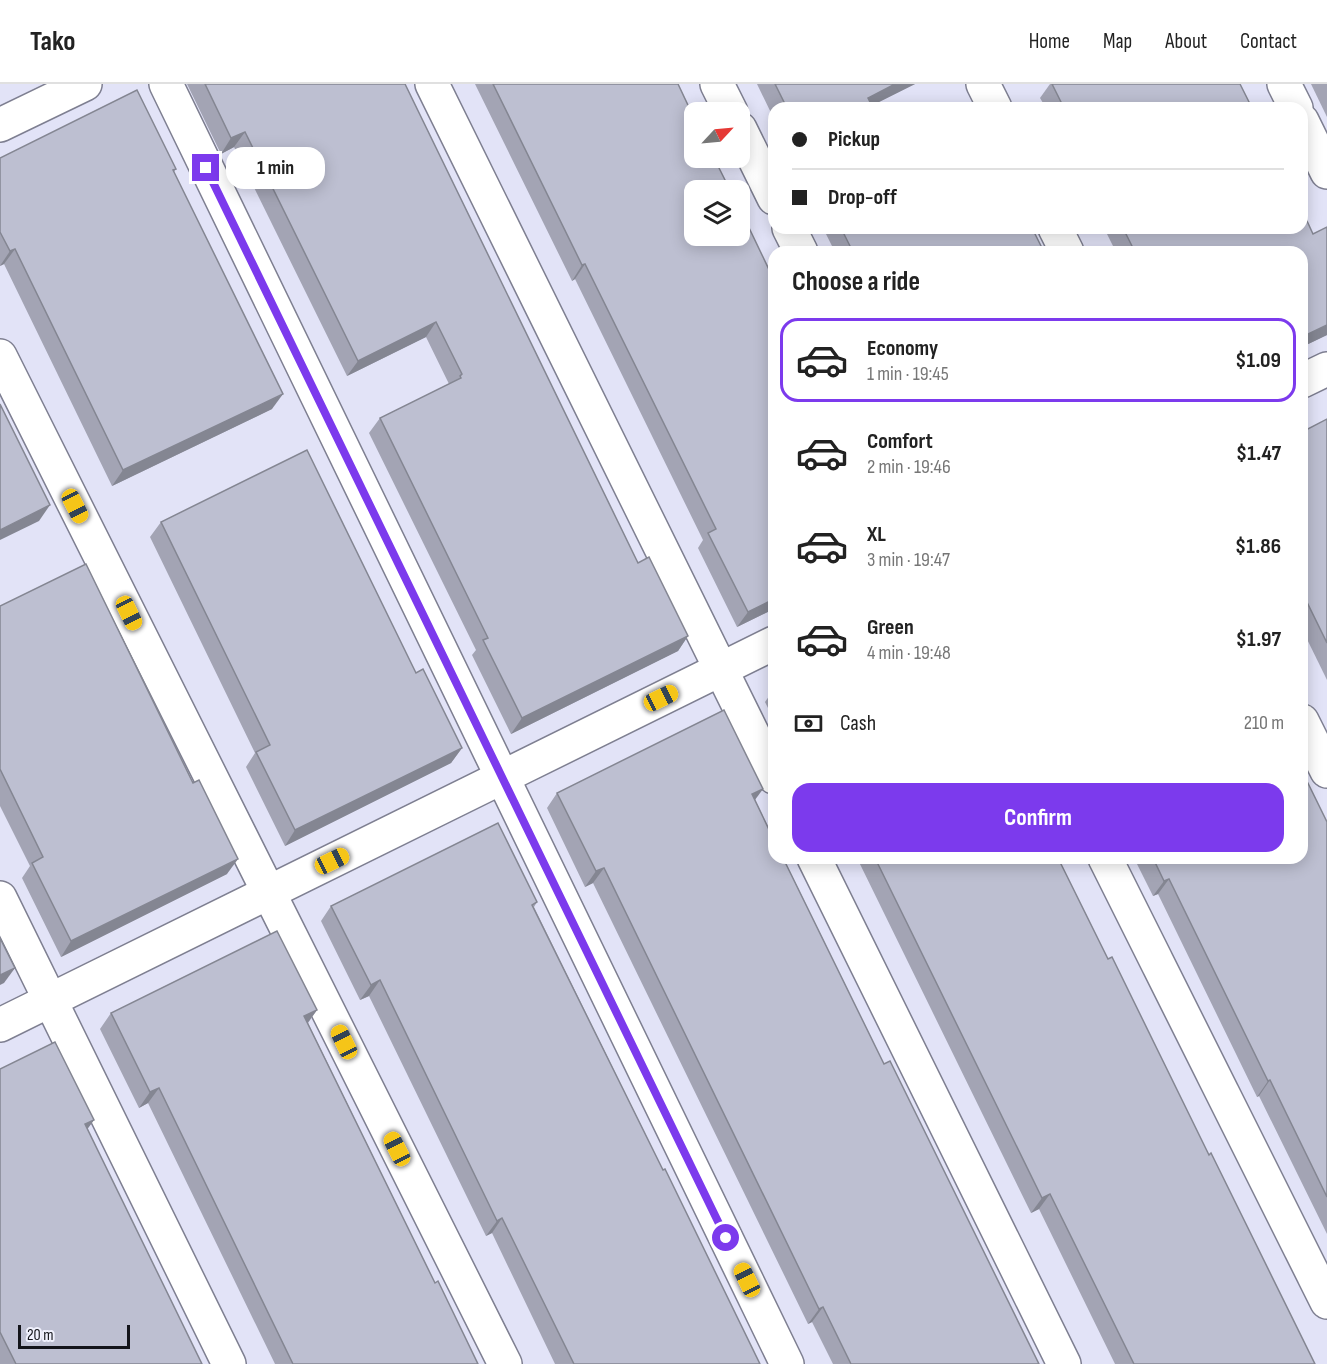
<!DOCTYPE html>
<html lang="en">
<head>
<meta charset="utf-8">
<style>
	:root { --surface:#fff; --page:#f6f6f6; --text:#222; --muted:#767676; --line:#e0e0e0; --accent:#7c3aed }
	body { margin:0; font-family:"Sofia Sans Condensed",sans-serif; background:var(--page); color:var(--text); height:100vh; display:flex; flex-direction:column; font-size:22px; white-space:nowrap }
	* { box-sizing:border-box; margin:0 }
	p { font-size:20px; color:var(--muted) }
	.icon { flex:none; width:33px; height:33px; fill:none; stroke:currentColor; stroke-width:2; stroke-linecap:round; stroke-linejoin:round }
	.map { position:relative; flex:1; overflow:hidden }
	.panel { position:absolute; left:768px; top:162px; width:540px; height:618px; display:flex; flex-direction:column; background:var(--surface); border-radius:18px; box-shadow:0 3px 15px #0003 }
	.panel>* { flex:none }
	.hud { position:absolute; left:768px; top:18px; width:540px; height:132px; border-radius:18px; box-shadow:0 3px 15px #0003; display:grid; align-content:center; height:132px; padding:0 24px; background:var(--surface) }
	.needle { width:39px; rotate:64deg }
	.fabs { position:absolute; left:684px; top:18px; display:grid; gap:12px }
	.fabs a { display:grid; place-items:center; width:66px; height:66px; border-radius:12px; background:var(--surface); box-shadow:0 3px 15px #0003; font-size:30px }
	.scale { position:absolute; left:18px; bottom:15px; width:112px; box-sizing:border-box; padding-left:6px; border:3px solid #13141a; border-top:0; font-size:16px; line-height:21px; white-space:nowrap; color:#13141a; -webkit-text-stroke:4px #f0f1fd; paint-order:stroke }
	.end { position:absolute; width:27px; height:27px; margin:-14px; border:8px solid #7c3aed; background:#fff; box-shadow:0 0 0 3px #fff }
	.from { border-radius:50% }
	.bubble { position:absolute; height:42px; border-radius:18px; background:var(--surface); box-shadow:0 3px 15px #0003; font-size:20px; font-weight:700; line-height:42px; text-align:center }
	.car { position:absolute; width:18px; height:36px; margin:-18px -9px; border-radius:8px; box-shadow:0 0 4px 2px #0007; background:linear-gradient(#f5c518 24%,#345 0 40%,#f5c518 0 76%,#345 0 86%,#f5c518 0) }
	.hud b { display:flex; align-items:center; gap:21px; height:57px; font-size:22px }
	.hud b+b { border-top:2px solid var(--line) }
	.hud i { width:15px; height:15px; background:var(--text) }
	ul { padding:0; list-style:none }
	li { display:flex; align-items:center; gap:18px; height:84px; margin:0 12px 9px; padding:0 12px; border:3px solid transparent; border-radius:18px }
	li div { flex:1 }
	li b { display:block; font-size:22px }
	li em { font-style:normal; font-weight:700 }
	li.current { border-color:var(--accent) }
	li>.icon { width:54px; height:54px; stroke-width:1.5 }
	h2 { padding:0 24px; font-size:27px; line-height:72px }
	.pay { display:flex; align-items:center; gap:15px; height:66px; padding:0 24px; font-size:22px }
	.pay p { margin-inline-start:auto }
	.action { display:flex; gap:12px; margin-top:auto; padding:12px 24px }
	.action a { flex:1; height:69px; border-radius:18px; background:var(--accent); color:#fff; font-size:24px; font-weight:700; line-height:69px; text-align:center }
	header { display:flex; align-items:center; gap:36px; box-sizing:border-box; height:84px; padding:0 30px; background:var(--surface); border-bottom:2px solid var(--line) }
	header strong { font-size:28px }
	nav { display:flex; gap:33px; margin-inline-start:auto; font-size:21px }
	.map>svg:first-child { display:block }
</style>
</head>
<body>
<header>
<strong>Tako</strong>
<nav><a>Home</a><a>Map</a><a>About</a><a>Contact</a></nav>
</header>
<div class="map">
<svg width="1327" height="1280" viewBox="0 0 1327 1280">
	<rect width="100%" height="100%" fill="#e2e3f7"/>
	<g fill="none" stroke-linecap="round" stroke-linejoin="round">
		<defs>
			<g id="street">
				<polyline points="166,0 787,1280"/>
				<polyline points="432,0 774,693"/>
				<polyline points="717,0 731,28"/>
				<polyline points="983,0 995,24"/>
				<polyline points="1284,0 1296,24"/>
				<polyline points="1302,37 1327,88"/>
				<polyline points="0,41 85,0"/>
				<polyline points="740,45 774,114"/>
				<polyline points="789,144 801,168"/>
				<polyline points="1055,144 1067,168"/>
				<polyline points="0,272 505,1280"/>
				<polyline points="1302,297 1327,285"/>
				<polyline points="1302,637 1327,687"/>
				<polyline points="814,774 1064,1280"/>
				<polyline points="1105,774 1327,1218"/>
				<polyline points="0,814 229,1280"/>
				<polyline points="0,941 774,559"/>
			</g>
		</defs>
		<!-- street casing -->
		<use href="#street" stroke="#7e7f91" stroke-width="36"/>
		<!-- street -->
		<use href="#street" stroke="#fff" stroke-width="33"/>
	</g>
	<!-- wall -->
	<g fill="#a3a4b4">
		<polygon points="187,0 405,0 638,479 688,552 678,567 511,650 472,571 476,566 369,349 380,334 449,300 426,253 347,292 234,63 221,70"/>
		<polygon points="475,0 678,0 774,196 774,525 737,543 698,464 703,456 575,195 572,197"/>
		<polygon points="757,0 915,0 871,22 873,24 774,24 774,35"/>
		<polygon points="1050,0 1240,0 1252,24 1046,24 1040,14"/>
		<polygon points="1311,0 1327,0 1327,33"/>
		<polygon points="0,74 176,85 174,88 272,325 112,402 4,180 0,182"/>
		<polygon points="1327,143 1327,251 1302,263 1302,168 1116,168 1104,144 1302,144 1313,150"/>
		<polygon points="823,144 1032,144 1044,168 835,168"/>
		<polygon points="1327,335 1327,596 1302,545 1302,348"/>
		<polygon points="161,438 416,589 462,664 451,679 285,762 246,683 255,669 150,453"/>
		<polygon points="0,522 227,790 61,873 22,794 30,782 0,722"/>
		<polygon points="774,605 774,636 765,618"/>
		<polygon points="557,709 755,716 884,980 1039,1280 833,1280 812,1238 808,1240 593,799 585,803 547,724"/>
		<polygon points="1327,738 1327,1150 1259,1012 1257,1013 1158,810 1153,812 1134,774 1302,774"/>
		<polygon points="857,774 1058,774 1108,875 1209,1071 1315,1280 1115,1280 1039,1125 1031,1129"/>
		<polygon points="537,818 534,823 663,1086 760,1280 555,1280 492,1149 486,1152 369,912 360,916 321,837 331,822"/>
		<polygon points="317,926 308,939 435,1199 478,1280 275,1280 148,1019 139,1024 100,945 111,929"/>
		<polygon points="0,985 94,1036 87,1045 202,1280 0,1280"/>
	</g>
	<!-- shaded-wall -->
	<g fill="#848692">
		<polygon points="895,0 915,0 867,24 868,14"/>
		<polygon points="245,48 234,63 221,70 231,54"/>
		<polygon points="15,165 4,180 0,182 10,167"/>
		<polygon points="585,180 575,195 572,197 582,181"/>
		<polygon points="436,238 426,253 347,292 358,277"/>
		<polygon points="1327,241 1327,251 1302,263 1302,253"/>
		<polygon points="283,310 272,325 112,402 123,386"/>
		<polygon points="50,421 39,437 0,456 0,446"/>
		<polygon points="774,515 774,525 737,543 748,528"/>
		<polygon points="688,552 678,567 511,650 522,634"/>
		<polygon points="462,664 451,679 285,762 295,746"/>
		<polygon points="763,705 752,720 752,710"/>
		<polygon points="238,775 227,790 61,873 71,857"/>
		<polygon points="604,784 593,799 585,803 596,787"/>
		<polygon points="1169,795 1158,810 1153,812 1164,797"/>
		<polygon points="15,884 4,899 0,901 0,891"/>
		<polygon points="380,896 369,912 360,916 371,901"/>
		<polygon points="317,926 306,941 304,932"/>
		<polygon points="1270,996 1259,1012 1257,1013 1268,997"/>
		<polygon points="159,1004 148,1019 139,1024 150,1008"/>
		<polygon points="94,1036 83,1051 85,1040"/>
		<polygon points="1050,1110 1039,1125 1031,1129 1042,1114"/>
		<polygon points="502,1134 492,1149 486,1152 497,1137"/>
		<polygon points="823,1223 812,1238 808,1240 819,1225"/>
	</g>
	<!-- building -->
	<g fill="#bdbfd1" stroke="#848692" stroke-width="1.5">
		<polygon points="205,0 405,0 638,479 649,473 688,552 522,634 483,556 488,554 380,334 461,294 460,292 462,290 436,238 358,277 245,48 231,54"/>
		<polygon points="493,0 678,0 694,34 694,74 714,74 730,106 694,106 694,152 740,152 740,125 774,196 774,515 748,528 708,449 716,445 585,180 582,181"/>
		<polygon points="775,0 895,0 868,14 873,24 787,24"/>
		<polygon points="1052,0 1240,0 1252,24 1064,24"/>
		<polygon points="137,6 176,85 173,86 283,310 123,386 15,165 10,167 0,148 0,74"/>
		<polygon points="1302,126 1313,150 1327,143 1327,241 1302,253 1302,168 1135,168 1123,144 1302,144"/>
		<polygon points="841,144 1032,144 1044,168 853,168"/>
		<polygon points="0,320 50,421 0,446"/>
		<polygon points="1327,335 1327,559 1302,508 1302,348"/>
		<polygon points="307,366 416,589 423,585 462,664 295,746 256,668 270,661 161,438"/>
		<polygon points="86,480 193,699 199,696 238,775 71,857 32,779 43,773 0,685 0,522"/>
		<polygon points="724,626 763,705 752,710 774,756 774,774 783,774 884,980 890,977 1039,1280 851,1280 823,1223 819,1225 604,784 596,787 557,709"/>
		<polygon points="1302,687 1327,738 1327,1113 1270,996 1268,997 1169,795 1164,797 1153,774 1302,774"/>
		<polygon points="498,739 537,818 532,821 663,1086 665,1085 760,1280 574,1280 502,1134 497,1137 380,896 371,901 331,822"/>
		<polygon points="875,774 1058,774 1108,875 1112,873 1209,1071 1211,1069 1315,1280 1134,1280 1050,1110 1042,1114"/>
		<polygon points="277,847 317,926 304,932 435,1199 438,1197 478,1280 293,1280 159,1004 150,1008 111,929"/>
		<polygon points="0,854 15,884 0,891"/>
		<polygon points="55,958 94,1036 85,1040 202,1280 16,1280 0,1248 0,985"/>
	</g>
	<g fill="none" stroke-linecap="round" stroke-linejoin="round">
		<!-- route -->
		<polyline stroke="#7c3aed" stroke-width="8" points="206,84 726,1154"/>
	</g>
</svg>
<div class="fabs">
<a><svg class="needle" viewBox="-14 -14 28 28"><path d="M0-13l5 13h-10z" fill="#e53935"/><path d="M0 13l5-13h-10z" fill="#767676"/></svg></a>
<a><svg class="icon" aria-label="layers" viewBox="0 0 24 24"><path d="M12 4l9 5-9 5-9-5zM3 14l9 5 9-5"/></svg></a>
</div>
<div class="scale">20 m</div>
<i class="end from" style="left:726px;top:1154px"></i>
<i class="end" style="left:206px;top:84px"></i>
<div class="bubble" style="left:226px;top:63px;width:99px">1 min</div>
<i class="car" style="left:75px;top:422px;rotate:153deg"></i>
<i class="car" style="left:129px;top:529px;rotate:154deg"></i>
<i class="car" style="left:661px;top:614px;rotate:64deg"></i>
<i class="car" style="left:332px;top:777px;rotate:64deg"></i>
<i class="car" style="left:344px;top:958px;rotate:334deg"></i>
<i class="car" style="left:397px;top:1065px;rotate:333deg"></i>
<i class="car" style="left:747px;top:1196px;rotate:334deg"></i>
<div class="hud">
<b><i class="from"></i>Pickup</b>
<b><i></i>Drop-off</b>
</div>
<section class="panel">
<h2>Choose a ride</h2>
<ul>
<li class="current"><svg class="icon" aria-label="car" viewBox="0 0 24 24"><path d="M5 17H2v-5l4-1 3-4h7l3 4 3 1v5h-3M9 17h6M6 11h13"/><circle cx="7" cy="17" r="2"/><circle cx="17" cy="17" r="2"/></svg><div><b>Economy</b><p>1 min · 19:45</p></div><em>$1.09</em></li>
<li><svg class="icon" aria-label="car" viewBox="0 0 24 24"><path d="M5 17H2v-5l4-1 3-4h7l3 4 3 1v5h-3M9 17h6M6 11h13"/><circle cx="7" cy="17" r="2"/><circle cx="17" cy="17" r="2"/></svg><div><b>Comfort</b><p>2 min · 19:46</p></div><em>$1.47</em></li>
<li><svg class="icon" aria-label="car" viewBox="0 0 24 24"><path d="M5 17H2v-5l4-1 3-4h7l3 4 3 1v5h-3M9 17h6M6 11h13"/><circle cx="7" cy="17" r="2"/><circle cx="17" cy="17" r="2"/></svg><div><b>XL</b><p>3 min · 19:47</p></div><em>$1.86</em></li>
<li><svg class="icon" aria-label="car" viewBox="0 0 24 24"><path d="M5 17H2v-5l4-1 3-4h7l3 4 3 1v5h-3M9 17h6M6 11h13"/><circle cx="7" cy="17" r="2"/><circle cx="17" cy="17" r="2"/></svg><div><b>Green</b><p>4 min · 19:48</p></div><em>$1.97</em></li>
</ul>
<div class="pay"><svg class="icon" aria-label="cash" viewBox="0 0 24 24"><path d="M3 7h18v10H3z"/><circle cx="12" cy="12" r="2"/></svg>Cash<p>210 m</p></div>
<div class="action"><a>Confirm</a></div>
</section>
</div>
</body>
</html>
